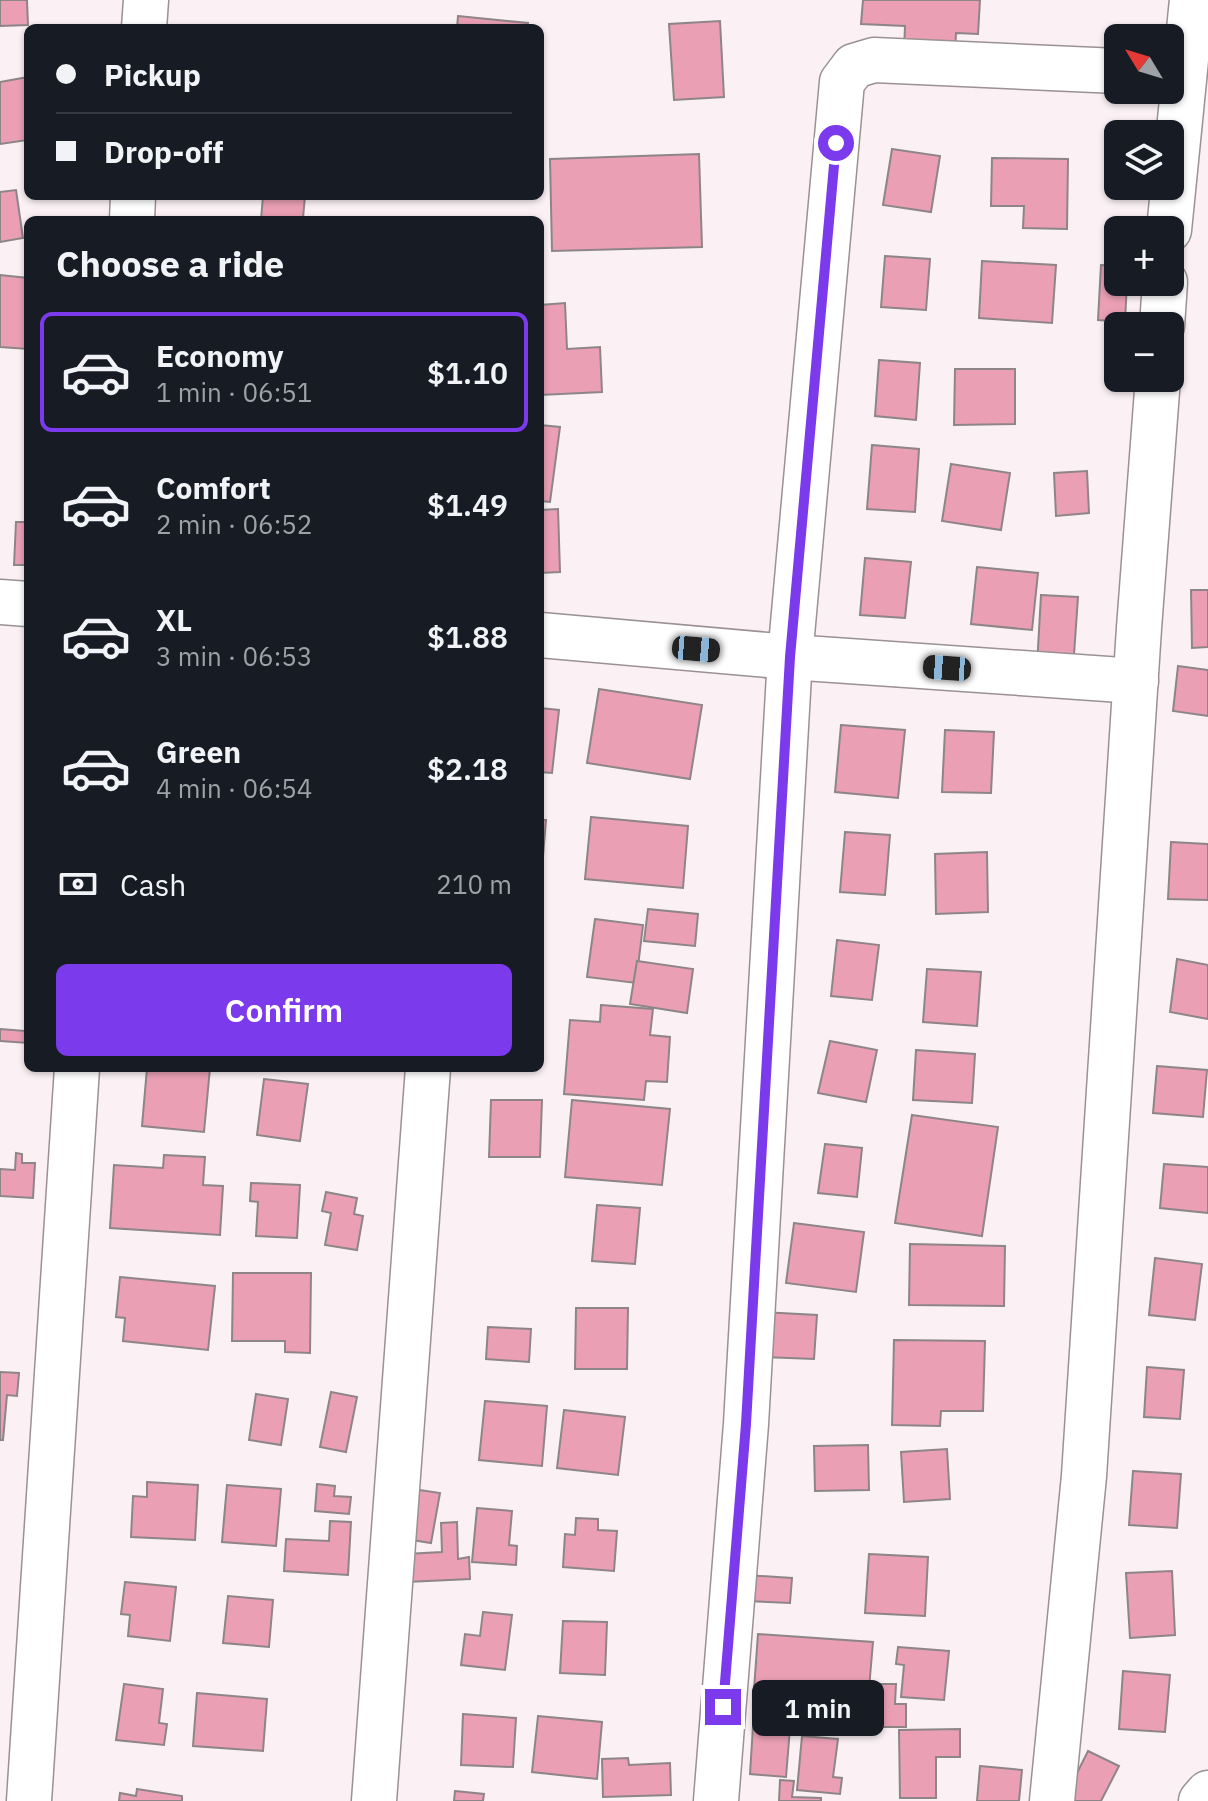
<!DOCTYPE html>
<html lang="en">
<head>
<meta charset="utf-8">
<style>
	:root { --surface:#171b24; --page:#242831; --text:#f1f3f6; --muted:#9ea1a6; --line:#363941; --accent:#7c3aed }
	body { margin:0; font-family:"IBM Plex Sans",sans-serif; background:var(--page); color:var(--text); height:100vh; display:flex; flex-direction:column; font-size:30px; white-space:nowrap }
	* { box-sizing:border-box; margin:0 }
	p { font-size:26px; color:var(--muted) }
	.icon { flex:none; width:44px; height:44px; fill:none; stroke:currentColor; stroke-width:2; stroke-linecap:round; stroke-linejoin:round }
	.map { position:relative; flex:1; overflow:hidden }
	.details { position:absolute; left:24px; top:216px; width:520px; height:856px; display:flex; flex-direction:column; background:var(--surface); border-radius:12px; box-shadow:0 2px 6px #0004 }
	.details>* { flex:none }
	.banner { position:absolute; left:24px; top:24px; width:520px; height:176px; border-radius:12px; box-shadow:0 2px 6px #0004; display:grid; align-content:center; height:176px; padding:0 32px; background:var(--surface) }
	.needle { width:52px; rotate:308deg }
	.buttons { position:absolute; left:1104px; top:24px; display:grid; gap:16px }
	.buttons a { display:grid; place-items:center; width:80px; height:80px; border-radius:12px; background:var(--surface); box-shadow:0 2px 6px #0004; font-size:40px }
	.end { position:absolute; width:36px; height:36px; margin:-18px; border:10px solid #7c3aed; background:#fff; box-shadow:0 0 0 4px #fff }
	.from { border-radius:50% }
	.bubble { position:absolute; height:56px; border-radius:12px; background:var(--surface); box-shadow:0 2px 6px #0004; font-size:26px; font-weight:600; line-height:56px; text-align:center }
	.car { position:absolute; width:24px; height:48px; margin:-24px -12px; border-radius:10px; box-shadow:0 0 6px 2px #0007; background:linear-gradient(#222 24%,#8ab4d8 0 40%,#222 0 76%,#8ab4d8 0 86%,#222 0) }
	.banner b { display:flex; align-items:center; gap:28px; height:76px; font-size:30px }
	.banner b+b { border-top:2px solid var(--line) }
	.banner i { width:20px; height:20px; background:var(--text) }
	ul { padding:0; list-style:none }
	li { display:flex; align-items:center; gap:24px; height:120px; margin:0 16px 12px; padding:0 16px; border:4px solid transparent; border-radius:12px }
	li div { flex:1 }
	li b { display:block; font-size:30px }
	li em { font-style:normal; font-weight:600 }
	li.active { border-color:var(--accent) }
	li>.icon { width:72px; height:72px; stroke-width:1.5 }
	h2 { padding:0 32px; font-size:36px; line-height:96px }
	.pay { display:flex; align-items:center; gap:20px; height:88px; padding:0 32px; font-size:30px }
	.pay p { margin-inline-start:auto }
	.button { display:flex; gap:16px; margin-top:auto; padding:16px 32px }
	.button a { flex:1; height:92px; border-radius:12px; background:var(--accent); color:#fff; font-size:32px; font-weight:600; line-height:92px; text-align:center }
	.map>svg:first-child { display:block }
</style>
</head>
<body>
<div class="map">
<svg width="1208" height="1801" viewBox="0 0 1208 1801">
	<rect width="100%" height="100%" fill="#fbf1f4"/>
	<!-- building -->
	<g fill="#ea9fb5" stroke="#8d8587" stroke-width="2">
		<polygon points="0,0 27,0 28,25 0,26"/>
		<polygon points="863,0 980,0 978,34 956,33 955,55 904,52 905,26 861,24"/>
		<polygon points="458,16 528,23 527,28 457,28"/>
		<polygon points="720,21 724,97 674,100 669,24"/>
		<polygon points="28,77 28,140 0,144 0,82"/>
		<polygon points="892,149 940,156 931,212 883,205"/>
		<polygon points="699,154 702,247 552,251 550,159"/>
		<polygon points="992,158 1068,159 1067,229 1023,228 1024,206 991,206"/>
		<polygon points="16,190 23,238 0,242 0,192"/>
		<polygon points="263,196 305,196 303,218 332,220 261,220"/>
		<polygon points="885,256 930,259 926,310 881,307"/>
		<polygon points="982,261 1056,265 1052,323 979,318"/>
		<polygon points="1101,265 1118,266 1118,282 1127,282 1125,322 1098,320"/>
		<polygon points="0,275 28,278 28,349 0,347"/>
		<polygon points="565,303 567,349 600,347 602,392 540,395 540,305"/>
		<polygon points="879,360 920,363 916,420 875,416"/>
		<polygon points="955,369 1015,369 1015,424 954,425"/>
		<polygon points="540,425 560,427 550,502 540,501"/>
		<polygon points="872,445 919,449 915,512 867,509"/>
		<polygon points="951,464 1010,473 1001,530 942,521"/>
		<polygon points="1087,471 1089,513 1056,516 1054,473"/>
		<polygon points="558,509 560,572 540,573 540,510"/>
		<polygon points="16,522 28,522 28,565 14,565"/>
		<polygon points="865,558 911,562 905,618 860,615"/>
		<polygon points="977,567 1038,573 1032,630 971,624"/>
		<polygon points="1191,590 1208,590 1208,647 1192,648"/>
		<polygon points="1041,595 1078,597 1073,669 1037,666"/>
		<polygon points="1178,666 1208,670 1208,716 1173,711"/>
		<polygon points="599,689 702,705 690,779 587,763"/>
		<polygon points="540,708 559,710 552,773 540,772"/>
		<polygon points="841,725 905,730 898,798 835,792"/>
		<polygon points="945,730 994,732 991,793 942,792"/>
		<polygon points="591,817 688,826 683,888 585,879"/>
		<polygon points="540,820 546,820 542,869 540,868"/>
		<polygon points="845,832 890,835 885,895 840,892"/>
		<polygon points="1171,842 1208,844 1208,900 1168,899"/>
		<polygon points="987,852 988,912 936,914 935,854"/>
		<polygon points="648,909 698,914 695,946 644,941"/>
		<polygon points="595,919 643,925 636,983 587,977"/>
		<polygon points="837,940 879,945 872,1000 831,996"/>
		<polygon points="1177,959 1208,965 1208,1019 1170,1012"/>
		<polygon points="637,961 693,969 687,1013 630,1004"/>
		<polygon points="927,969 981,972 977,1026 923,1022"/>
		<polygon points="28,1003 28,1043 0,1041 0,1029 25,1031"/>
		<polygon points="601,1005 653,1009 650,1035 670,1037 667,1082 646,1081 644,1100 564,1094 570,1020 600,1022"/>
		<polygon points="830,1041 877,1050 866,1102 818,1093"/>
		<polygon points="916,1050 975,1054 972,1103 913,1100"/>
		<polygon points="1157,1066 1207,1070 1203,1117 1153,1113"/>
		<polygon points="147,1068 210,1068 204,1132 142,1126"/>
		<polygon points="264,1079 308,1084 300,1141 257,1135"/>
		<polygon points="491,1100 542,1100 540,1157 489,1157"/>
		<polygon points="572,1100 670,1109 662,1185 565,1177"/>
		<polygon points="912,1115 998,1127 982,1236 895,1223"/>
		<polygon points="825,1144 862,1148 857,1197 818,1193"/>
		<polygon points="16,1153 22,1154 22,1163 35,1163 33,1198 0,1196 0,1169 15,1170"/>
		<polygon points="164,1155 205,1157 203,1185 223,1186 220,1235 110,1228 114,1165 163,1168"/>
		<polygon points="1164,1164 1208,1167 1208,1213 1160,1208"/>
		<polygon points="251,1183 300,1185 297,1238 256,1236 258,1202 250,1201"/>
		<polygon points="326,1192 357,1198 354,1214 363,1216 357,1250 325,1245 331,1213 322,1211"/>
		<polygon points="597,1205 640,1208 635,1264 592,1261"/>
		<polygon points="794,1223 864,1232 856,1292 786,1283"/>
		<polygon points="910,1244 1005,1246 1004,1306 909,1305"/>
		<polygon points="1155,1258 1202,1264 1195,1320 1149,1315"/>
		<polygon points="233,1273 311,1273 310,1353 285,1352 285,1341 232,1341"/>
		<polygon points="120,1277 215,1286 208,1350 123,1341 125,1318 116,1317"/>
		<polygon points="576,1308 628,1308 627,1369 575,1369"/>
		<polygon points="762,1312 817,1315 814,1359 759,1357"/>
		<polygon points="488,1327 531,1329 529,1362 486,1359"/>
		<polygon points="894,1340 985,1341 983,1411 941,1411 940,1426 892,1425"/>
		<polygon points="1147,1367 1184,1370 1180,1419 1144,1417"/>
		<polygon points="0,1372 19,1373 17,1396 7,1395 3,1440 0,1440"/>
		<polygon points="331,1392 357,1397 346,1452 320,1447"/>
		<polygon points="256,1394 288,1399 281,1445 249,1440"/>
		<polygon points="485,1401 547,1406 542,1466 479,1460"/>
		<polygon points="564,1410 625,1417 618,1475 557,1468"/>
		<polygon points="868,1445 869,1490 815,1491 814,1446"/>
		<polygon points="947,1449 950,1499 904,1502 901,1452"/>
		<polygon points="1133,1471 1181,1474 1177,1528 1129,1525"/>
		<polygon points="147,1482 198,1485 195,1540 131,1537 133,1496 147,1497"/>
		<polygon points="317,1484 335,1486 334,1496 351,1497 349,1514 315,1511"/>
		<polygon points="227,1485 281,1489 276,1546 222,1542"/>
		<polygon points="413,1489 440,1493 431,1543 405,1539"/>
		<polygon points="477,1508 512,1511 509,1545 517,1546 516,1565 472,1562"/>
		<polygon points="576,1518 598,1519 598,1530 617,1531 614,1571 563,1567 565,1534 575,1535"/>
		<polygon points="330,1521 351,1522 348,1575 284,1571 286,1539 329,1541"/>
		<polygon points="457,1522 458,1559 469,1557 470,1579 407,1582 406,1554 442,1552 441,1523"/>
		<polygon points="869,1554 928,1557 925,1616 865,1613"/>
		<polygon points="1172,1571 1175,1635 1130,1638 1126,1573"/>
		<polygon points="746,1575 792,1578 790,1603 745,1601"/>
		<polygon points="125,1582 176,1587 170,1641 128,1636 130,1615 121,1614"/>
		<polygon points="228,1596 273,1600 269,1647 223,1643"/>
		<polygon points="483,1612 512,1615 505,1670 461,1665 465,1634 480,1636"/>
		<polygon points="563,1621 607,1622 605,1675 560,1673"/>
		<polygon points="758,1634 873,1642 867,1712 753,1703"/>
		<polygon points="898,1647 949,1651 944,1700 901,1697 904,1665 896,1664"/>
		<polygon points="1123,1671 1170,1675 1165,1732 1119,1729"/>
		<polygon points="124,1684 163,1689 159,1723 167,1724 164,1745 116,1740"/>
		<polygon points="876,1684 896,1684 895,1704 906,1704 906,1727 875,1727"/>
		<polygon points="197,1693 267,1699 263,1751 193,1746"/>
		<polygon points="463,1714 516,1718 513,1767 461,1765"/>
		<polygon points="538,1716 602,1722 597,1779 532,1772"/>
		<polygon points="753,1726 790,1728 786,1777 750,1774"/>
		<polygon points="960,1729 960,1757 936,1757 936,1798 900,1798 899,1730"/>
		<polygon points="802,1736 838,1739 833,1777 842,1778 840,1794 797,1790"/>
		<polygon points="1088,1751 1119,1766 1101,1801 1063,1801"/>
		<polygon points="628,1758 629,1765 670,1763 671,1795 603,1797 602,1759"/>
		<polygon points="980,1766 1022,1770 1019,1801 977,1801"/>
		<polygon points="780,1780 794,1781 792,1797 821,1798 821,1801 779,1801"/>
		<polygon points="137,1789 182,1796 182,1801 119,1801 120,1793 136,1796"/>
		<polygon points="455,1791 484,1794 483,1801 454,1801"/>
	</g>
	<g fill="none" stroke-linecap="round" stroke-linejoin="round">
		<defs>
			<g id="street">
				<polyline points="144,28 146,0"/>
				<polyline points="132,220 133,196"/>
				<polyline points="1169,230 1192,0"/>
				<polyline points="1162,326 1165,282"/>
				<polyline points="0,602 28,604"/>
				<polyline points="540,635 790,657 1136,681"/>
				<polyline points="29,1801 77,1068"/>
				<polyline points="374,1801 428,1068"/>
				<polyline points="716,1801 746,1424 790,657 842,82 854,66 874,60 1118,71"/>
				<polyline points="1052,1801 1084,1476 1139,628 1158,378"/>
				<polyline points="1201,1801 1208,1793"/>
			</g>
		</defs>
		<!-- street casing -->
		<use href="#street" stroke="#9a9193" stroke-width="47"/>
		<!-- street -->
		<use href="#street" stroke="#fff" stroke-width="44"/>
	</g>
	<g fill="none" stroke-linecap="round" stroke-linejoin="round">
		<!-- route -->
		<polyline stroke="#7c3aed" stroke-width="10" points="723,1707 746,1424 790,657 836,143"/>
	</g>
</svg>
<div class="buttons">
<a><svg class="needle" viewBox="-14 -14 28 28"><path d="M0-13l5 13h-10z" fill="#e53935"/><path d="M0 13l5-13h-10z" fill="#9ea1a6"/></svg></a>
<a><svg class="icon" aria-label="layers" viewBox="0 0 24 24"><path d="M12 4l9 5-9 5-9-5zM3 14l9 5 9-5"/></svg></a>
<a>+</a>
<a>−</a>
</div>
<i class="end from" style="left:836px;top:143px"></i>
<i class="end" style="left:723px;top:1707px"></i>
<div class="bubble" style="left:752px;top:1680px;width:132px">1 min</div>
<i class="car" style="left:696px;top:649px;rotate:95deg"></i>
<i class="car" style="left:947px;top:668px;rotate:274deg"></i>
<div class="banner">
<b><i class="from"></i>Pickup</b>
<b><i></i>Drop-off</b>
</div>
<section class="details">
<h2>Choose a ride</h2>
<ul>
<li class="active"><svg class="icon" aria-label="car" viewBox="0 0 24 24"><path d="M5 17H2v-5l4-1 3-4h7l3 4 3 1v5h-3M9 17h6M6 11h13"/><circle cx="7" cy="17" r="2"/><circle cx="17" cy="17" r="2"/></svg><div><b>Economy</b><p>1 min · 06:51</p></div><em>$1.10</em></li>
<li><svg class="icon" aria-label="car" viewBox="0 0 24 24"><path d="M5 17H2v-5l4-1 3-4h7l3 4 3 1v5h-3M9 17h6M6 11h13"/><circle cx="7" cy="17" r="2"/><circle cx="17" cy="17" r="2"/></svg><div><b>Comfort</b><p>2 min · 06:52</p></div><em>$1.49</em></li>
<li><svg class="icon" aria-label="car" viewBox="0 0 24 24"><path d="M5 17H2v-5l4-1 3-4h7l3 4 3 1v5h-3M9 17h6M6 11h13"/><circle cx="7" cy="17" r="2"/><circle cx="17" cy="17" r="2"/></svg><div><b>XL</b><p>3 min · 06:53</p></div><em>$1.88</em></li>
<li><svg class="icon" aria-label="car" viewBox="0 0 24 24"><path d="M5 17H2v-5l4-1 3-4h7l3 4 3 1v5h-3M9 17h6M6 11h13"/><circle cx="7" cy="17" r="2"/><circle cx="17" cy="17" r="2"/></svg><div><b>Green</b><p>4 min · 06:54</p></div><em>$2.18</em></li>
</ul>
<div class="pay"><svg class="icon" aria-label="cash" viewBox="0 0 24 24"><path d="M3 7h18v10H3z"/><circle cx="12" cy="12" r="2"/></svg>Cash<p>210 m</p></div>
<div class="button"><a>Confirm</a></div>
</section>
</div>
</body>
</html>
